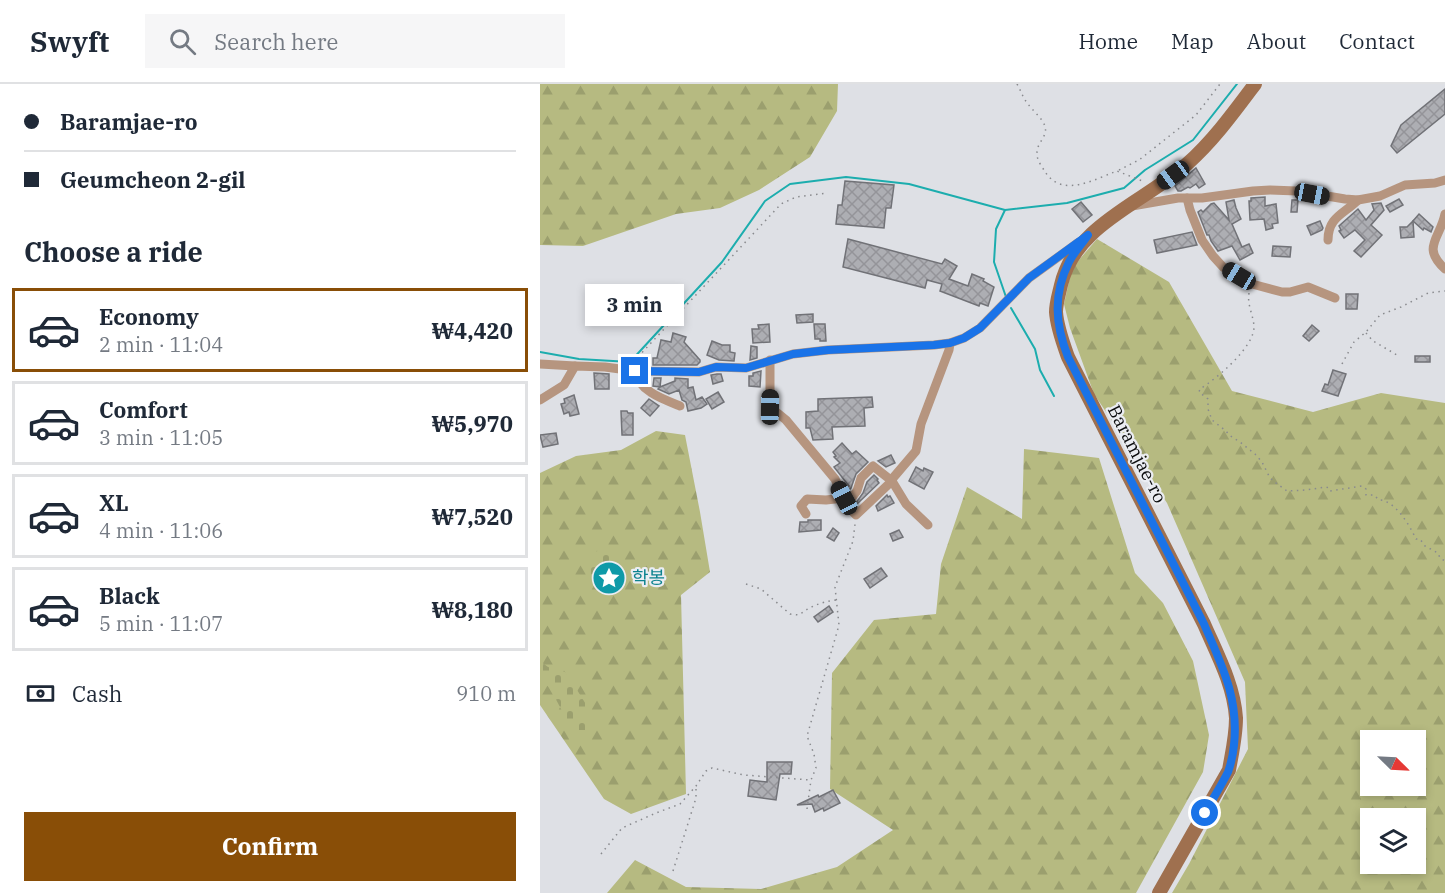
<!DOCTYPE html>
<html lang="en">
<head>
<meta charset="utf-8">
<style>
	:root { --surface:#fff; --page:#f6f6f7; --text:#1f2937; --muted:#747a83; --line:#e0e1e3; --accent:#894e07 }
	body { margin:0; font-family:"IBM Plex Serif","Noto Sans KR",serif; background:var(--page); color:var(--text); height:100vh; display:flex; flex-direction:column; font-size:22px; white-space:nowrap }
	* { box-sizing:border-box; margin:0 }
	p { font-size:20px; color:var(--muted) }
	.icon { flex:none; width:33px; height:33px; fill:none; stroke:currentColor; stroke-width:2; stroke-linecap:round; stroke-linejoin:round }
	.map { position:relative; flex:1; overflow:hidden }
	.side { display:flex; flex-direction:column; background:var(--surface); width:540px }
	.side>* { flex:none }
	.top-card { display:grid; align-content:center; height:132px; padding:0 24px; background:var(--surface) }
	.needle { width:39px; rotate:114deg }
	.fabs { position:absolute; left:820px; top:646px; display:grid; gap:12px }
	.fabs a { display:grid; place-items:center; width:66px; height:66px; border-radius:0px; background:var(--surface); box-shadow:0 3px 9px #0003; font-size:30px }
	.end { position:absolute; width:27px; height:27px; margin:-14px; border:8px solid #1a73e8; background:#fff; box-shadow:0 0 0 3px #fff }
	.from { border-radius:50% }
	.bubble { position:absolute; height:42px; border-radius:0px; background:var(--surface); box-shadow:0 3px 9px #0003; font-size:20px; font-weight:700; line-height:42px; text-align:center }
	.car { position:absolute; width:18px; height:36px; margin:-18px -9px; border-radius:8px; box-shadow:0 0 4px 2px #0007; background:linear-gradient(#222 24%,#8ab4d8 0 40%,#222 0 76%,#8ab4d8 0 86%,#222 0) }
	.top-card b { display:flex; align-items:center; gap:21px; height:57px; font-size:22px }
	.top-card b+b { border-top:2px solid var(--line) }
	.top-card i { width:15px; height:15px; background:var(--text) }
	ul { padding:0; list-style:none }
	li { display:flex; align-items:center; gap:18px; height:84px; margin:0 12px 9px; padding:0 12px; border:3px solid var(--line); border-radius:0px }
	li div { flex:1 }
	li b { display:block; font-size:22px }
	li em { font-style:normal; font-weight:700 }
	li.current { border-color:var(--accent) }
	li>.icon { width:54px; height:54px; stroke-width:1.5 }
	h2 { padding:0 24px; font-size:27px; line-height:72px }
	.pay { display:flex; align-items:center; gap:15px; height:66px; padding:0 24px; font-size:22px }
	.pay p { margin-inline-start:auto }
	.cta { display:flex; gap:12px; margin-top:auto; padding:12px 24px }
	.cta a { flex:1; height:69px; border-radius:0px; background:var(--accent); color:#fff; font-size:24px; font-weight:700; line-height:69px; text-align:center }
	header { display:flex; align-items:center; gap:36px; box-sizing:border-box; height:84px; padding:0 30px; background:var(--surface); border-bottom:2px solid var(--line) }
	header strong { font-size:28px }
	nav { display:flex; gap:33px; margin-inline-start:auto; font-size:21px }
	.search { width:420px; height:54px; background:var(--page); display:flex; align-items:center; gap:15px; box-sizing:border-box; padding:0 21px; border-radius:0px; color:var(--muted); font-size:22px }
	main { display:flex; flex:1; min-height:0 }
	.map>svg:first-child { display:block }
</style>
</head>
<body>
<header>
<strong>Swyft</strong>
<div class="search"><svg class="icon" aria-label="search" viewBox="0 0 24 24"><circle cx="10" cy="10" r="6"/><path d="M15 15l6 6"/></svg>Search here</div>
<nav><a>Home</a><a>Map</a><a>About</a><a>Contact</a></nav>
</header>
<main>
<section class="side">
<div class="top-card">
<b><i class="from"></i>Baramjae-ro</b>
<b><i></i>Geumcheon 2-gil</b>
</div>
<h2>Choose a ride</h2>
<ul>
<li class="current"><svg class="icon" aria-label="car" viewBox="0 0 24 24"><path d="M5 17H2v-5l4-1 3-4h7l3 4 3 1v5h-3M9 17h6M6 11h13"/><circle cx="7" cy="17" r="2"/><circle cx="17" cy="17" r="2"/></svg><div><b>Economy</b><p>2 min · 11:04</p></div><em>₩4,420</em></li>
<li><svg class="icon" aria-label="car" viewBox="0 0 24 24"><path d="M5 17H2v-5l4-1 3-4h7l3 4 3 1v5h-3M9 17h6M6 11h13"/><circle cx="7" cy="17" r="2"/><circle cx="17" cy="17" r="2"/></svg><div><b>Comfort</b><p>3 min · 11:05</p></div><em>₩5,970</em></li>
<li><svg class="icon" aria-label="car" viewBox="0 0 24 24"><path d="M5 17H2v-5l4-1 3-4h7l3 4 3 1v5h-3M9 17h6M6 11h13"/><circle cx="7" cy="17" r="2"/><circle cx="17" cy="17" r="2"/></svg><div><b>XL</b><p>4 min · 11:06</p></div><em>₩7,520</em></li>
<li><svg class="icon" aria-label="car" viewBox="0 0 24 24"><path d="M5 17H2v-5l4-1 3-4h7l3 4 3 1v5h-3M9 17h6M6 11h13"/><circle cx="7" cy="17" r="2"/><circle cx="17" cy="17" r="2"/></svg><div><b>Black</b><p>5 min · 11:07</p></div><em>₩8,180</em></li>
</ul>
<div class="pay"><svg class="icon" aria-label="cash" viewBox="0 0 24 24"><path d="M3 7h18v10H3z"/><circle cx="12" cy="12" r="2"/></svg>Cash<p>910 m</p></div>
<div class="cta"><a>Confirm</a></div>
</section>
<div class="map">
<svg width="905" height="809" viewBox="0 0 905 809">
	<defs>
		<pattern id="forest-firs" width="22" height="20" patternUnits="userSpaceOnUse" patternTransform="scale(1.5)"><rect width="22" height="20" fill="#b6ba81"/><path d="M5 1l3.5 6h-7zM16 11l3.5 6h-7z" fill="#9b9f6e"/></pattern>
		<pattern id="cemetery-stones" width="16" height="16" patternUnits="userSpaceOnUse" patternTransform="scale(1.5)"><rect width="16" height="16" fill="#b6ba81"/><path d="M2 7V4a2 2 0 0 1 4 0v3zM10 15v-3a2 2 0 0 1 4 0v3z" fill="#9b9f6e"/></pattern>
		<pattern id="building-cross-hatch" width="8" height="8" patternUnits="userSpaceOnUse" patternTransform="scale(1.5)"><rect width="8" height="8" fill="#adaeb3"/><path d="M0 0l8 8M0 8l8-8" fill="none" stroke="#949499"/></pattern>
	</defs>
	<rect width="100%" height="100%" fill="#dee0e5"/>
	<!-- forest -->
	<g fill="url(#forest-firs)" fill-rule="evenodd">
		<polygon points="0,0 298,0 297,27 270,73 219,106 180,124 136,130 43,162 0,161"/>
		<path d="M 557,155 L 629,198 L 692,307 L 773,328 L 841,309 L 905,319 L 905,809 L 632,809 L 649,780 L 708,665 L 705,598 L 627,419 L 554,310 L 530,244 L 524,220 L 532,184 ZM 831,657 L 876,657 L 876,702 L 831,702 ZM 831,735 L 876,735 L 876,780 L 831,780 Z"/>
		<polygon points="116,347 145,351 160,428 170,488 141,511 146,710 91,730 64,715 0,621 0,389 36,372 81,366"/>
		<polygon points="484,365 559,374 595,489 623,519 653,577 669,651 663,688 596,809 67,809 95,776 146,803 221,805 297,783 353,746 290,705 292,589 334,536 396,530 401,480 427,403 482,435"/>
	</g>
	<!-- cemetery -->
	<g fill="url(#cemetery-stones)">
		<polygon points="60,466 70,470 74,482 67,491 59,496 50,489 48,479 50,470"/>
		<polygon points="0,577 8,583 25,588 29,593 47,622 48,646 32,646 10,604 0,595"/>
	</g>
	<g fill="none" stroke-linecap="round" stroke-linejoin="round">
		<!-- stream -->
		<g stroke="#1cadae" stroke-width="2">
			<polyline points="465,126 456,145 454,178 466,213"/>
			<polyline points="471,224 495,265 500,286 514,312"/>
			<polyline points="0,268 39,275 90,278 182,178 225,117 250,100 306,93 369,100 465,126 527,119 584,104 605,86 653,56 697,0"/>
		</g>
	</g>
	<!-- building -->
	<g fill="url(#building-cross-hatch)" stroke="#717277" stroke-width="1.5">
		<polygon points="905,5 905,30 857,69 851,62 861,41"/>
		<polygon points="656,84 665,100 659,104 656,100 650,104 648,103 641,107 638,107 635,102"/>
		<polygon points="305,97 354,101 351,124 346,124 344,144 296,140 298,121 302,121"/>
		<polygon points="725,113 725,122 736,120 738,139 732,140 733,144 726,146 724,135 710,136 709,117 711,117 711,114"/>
		<polygon points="859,115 863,121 850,128 846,122"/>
		<polygon points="694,116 696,124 701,135 692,140 702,163 709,160 713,169 700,176 692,162 678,167 671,157 669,151 667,151 658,128 661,126 663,128 671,120 674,119 689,136 686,118"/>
		<polygon points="752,116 758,116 757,128 751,128"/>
		<polygon points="541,118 552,131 543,138 532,125"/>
		<polygon points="841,119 844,126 831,141 842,151 821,173 814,167 825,156 815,146 804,154 799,147 801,146 799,142 818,125 826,136 834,126 832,120"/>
		<polygon points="879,130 893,143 891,148 884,144 883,146 873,137"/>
		<polygon points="780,137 783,144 782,146 771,151 767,142"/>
		<polygon points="873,137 874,153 861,154 860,143 867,143"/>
		<polygon points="652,148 657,161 617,169 614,156"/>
		<polygon points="308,155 402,180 405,175 417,182 409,195 428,202 432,190 444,195 443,197 454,203 448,222 440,219 439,222 400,207 402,200 387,196 385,204 303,183"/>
		<polygon points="733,162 751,163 750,173 732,172"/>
		<polygon points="806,210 818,210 817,225 806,225"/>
		<polygon points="273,230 273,238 257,239 256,231"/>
		<polygon points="229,240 230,258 213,259 212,245 219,245 218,241"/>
		<polygon points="274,240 285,240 286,257 280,257 280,255 275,255"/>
		<polygon points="772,241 779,247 769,257 763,252"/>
		<polygon points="133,249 146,253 144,258 160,276 160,278 157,281 113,281 113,274 117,274 121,256 131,258"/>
		<polygon points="172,257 182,261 190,261 190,268 195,269 194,277 179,276 167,271"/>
		<polygon points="211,262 217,263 217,274 210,276"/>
		<rect x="875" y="272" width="15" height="6"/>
		<polygon points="793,286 806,290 798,312 782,307 785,300 788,301"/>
		<polygon points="221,287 220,303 209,302 209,292 213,292 213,289"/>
		<polygon points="54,289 69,290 69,305 55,305"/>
		<polygon points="177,290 181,290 183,297 173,300 171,291"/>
		<polygon points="114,294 121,294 120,303 135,297 135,294 148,295 148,304 153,303 156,316 162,313 167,320 161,324 148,327 146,318 142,316 139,306 129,310 118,305 120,303 113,302"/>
		<polygon points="178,308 184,318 172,325 166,315"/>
		<polygon points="34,311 39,330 30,332 29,328 24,330 21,320 25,319 24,315"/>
		<polygon points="332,313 333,323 324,324 325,342 292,343 293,355 273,356 270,344 266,344 266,328 278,327 278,315"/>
		<polygon points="109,315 119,322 110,332 101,324"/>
		<polygon points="81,327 87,327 88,329 93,329 93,351 82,351"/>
		<polygon points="16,349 18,360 3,363 0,351"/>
		<polygon points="302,359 312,370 316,367 328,378 316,390 311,404 308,407 307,404 309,402 294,383 300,379 294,373 296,372 293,368"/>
		<polygon points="351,371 355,379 346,383 338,377"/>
		<polygon points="376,383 383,387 384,384 393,388 384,405 369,397"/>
		<polygon points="334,391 338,395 337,396 339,399 317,420 316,419 323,409 327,398"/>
		<polygon points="347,411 348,413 350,412 354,419 338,427 336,422"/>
		<polygon points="268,436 281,436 281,446 259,448 260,438 268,438"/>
		<polygon points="293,444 299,449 294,457 287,453"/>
		<polygon points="359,446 363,453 353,457 350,450"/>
		<polygon points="341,484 347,492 330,504 324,495"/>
		<polygon points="289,522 293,528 278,538 274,533"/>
		<polygon points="227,678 252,678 251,690 240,690 236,716 208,712 210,696 227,698"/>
		<polygon points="293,706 300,719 284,727 283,724 275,728 272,720 257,721 278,711 279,713"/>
	</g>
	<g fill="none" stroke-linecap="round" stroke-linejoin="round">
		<!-- path -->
		<g stroke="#898a8e" stroke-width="1.5" stroke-dasharray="1.5 4.5" stroke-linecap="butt">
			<path d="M 477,0 C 481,7 483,14 488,20 C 493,27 502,34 505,42 C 508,52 497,59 497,68 C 496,75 502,83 506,89 C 523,114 555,95 577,87 L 605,98"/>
			<polyline points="579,86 599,76 656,31 680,0"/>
			<path d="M 709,209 C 707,221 713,230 714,242 C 715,263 676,295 660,305 L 659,308 L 668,315 L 668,325 L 672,336 L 686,347 L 689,351 L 700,358 L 715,370 L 722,378 L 730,394 L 736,399 L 747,407 L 766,406 L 786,403 L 789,404 L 790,407 L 822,402 L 826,405 L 826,411 L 834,411 L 839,416 C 855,416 870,442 876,455 L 880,455 L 885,462 L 898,469 L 900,474 L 905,477"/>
			<polyline points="826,249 833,257 857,271"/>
			<polyline points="96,278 96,275 241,120 256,113 287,109"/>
			<polyline points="802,280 814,258 826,248 840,231 861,223 888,209 905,207"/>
			<path d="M 206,500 L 221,505 L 250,530 L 259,531 C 271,522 281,518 296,516"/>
			<polyline points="267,725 271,696 276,684 274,670 267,652 299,541 295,503 313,457 315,440"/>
			<polyline points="61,770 82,744 116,729 140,720 156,702 166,687 172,684 204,691 270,696"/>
			<polyline points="133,787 156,714 156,705"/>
		</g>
		<!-- street -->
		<g stroke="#b6957f" stroke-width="9">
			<polyline points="647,114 650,126 662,156 673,172 683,183 712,200 742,208 750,208 768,203 795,214"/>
			<polyline points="592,122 638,114 662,114 713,107 730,106 757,107 805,115 818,116 840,112 865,101 895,99 905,96"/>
			<path d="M 905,130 C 900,155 881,163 905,185"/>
			<path d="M 788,156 C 788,133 804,130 818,116"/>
			<polyline points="230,276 230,323 246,336 295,395 304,414 306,421 316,431 352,397 353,394 376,367 381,340 409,266 410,259"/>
			<polyline points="0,280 35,282"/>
			<path d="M 95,287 C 99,307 122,315 140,322"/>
			<polyline points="0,316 24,301 35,282 65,283 95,287 159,288 176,283 206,284 253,270 288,266 394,261 410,259 424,254 440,244 489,194 539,158"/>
			<polyline points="306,421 317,407 321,394 333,382 352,397 366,420 388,441"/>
			<polyline points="266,430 261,422 267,415 286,416 304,414"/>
		</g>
		<!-- secondary -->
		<path stroke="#9f704f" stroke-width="14" d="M 619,809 L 689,686 C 692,669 696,652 696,634 C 694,601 677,570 664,540 L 528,273 C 523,259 517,243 516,228 C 516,219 519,210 521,201 C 535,140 604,119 647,80 C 673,57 694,28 715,0"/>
	</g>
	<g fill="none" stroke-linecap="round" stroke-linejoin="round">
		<!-- route -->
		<path stroke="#1a73e8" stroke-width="8" d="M 95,287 L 159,288 L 176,283 L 206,284 L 253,270 L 288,266 L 394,261 L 410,259 L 424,254 L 440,244 L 489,194 L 548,151 C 542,160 534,168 529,178 C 513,210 515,240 528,273 L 664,540 C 682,582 699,614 694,661 C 693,670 691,680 688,688 C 681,702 672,716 665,729"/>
	</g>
	<!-- icons -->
	<defs>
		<symbol id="sight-disc" viewBox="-11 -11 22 22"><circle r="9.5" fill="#0f9aa8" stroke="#ebedf2"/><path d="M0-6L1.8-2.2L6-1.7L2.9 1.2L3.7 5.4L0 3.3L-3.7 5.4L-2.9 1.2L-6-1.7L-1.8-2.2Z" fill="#fff"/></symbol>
	</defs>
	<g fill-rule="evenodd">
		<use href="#sight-disc" x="50" y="475" width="38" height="38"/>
	</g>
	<g text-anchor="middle" stroke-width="4.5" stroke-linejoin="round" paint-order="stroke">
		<!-- street labels -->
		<g font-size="18" fill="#0c0d0e" stroke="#ebedf2">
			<text transform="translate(597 370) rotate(63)" y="6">Baramjae-ro</text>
		</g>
		<!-- culture labels -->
		<g font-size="18" fill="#0d838f" stroke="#ebedf2" text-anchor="start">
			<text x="92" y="500">학봉</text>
		</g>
	</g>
</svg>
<div class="fabs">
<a><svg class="needle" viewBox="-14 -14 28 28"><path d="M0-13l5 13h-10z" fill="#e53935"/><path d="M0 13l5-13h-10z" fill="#747a83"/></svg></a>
<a><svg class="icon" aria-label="layers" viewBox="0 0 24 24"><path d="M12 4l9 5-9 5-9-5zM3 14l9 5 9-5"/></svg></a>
</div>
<i class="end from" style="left:665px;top:729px"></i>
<i class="end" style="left:95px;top:287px"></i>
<div class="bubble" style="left:45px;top:200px;width:99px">3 min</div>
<i class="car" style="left:633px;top:91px;rotate:234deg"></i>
<i class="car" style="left:772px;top:110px;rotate:101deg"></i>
<i class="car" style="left:699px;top:192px;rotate:301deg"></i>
<i class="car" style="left:230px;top:323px;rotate:1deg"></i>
<i class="car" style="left:304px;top:414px;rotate:332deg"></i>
</div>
</main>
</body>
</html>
